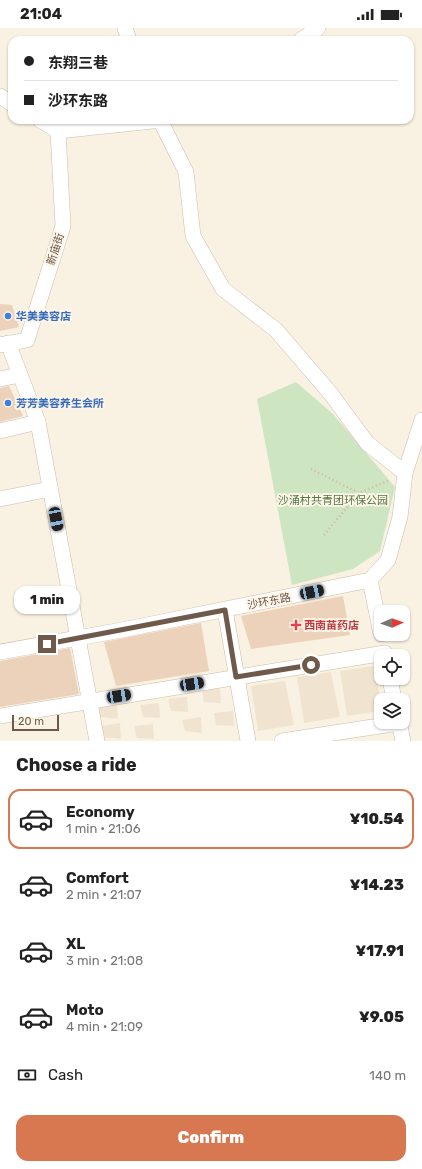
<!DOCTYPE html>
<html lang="en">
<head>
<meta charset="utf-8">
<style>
	:root { --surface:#fff; --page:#f6f6f6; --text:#222; --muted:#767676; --line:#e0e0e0; --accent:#d87851 }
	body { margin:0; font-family:Rubik,"Noto Sans SC",sans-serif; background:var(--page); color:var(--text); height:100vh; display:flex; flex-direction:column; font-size:15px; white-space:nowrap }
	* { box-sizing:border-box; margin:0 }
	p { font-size:13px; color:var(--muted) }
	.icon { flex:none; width:22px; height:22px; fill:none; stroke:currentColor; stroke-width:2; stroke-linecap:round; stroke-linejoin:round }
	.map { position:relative; height:713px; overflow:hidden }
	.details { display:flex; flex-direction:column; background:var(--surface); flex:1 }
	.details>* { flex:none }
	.hud { position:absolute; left:8px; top:8px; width:406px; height:88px; border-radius:12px; box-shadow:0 1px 3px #0004; display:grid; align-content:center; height:88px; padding:0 16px; background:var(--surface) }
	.needle { width:26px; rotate:88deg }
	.fabs { position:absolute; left:374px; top:577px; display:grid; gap:8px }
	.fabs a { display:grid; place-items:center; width:36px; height:36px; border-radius:8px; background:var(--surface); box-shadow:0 1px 3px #0004; font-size:20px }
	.scale { position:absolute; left:12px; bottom:10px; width:47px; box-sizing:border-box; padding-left:4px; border:2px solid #6e594b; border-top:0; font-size:11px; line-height:14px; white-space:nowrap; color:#6e594b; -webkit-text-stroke:3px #fdf5e7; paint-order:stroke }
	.end { position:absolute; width:18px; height:18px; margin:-9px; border:5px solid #6e594b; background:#fff; box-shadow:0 0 0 2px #fff }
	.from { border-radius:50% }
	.bubble { position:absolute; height:28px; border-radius:12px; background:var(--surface); box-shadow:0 1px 3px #0004; font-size:13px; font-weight:800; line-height:28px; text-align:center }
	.car { position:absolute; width:12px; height:24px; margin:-12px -6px; border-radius:5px; box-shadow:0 0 3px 1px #0007; background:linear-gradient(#222 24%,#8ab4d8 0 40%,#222 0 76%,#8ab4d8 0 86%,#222 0) }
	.hud b { display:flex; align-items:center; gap:14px; height:38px; font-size:15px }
	.hud b+b { border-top:1px solid var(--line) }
	.hud i { width:10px; height:10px; background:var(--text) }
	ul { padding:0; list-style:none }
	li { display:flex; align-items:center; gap:12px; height:60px; margin:0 8px 6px; padding:0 8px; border:2px solid transparent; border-radius:12px }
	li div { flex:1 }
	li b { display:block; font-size:15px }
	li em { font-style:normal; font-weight:800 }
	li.active { border-color:var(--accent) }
	li>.icon { width:36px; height:36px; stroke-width:1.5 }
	h2 { padding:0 16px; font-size:18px; line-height:48px }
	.pay { display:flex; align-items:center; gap:10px; height:44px; padding:0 16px; font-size:15px }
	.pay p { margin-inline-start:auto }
	.button { display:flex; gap:8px; margin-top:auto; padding:8px 16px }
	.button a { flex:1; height:46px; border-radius:12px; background:var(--accent); color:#fff; font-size:16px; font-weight:800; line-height:46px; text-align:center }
	.status { display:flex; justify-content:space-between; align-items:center; height:28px; padding:0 20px; background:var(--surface); direction:ltr }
	.status svg { height:11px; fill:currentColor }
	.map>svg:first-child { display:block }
</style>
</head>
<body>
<div class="status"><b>21:04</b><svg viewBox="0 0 49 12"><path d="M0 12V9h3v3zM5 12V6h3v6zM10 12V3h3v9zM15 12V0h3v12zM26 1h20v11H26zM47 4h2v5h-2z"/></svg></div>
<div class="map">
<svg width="422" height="713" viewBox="0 0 422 713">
	<rect width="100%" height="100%" fill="#f9f1e1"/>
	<!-- residential -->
	<g fill="#f0e4d0">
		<polygon points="374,638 381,673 381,683 347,688 340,643"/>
		<polygon points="331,644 340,689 304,695 297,649"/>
		<polygon points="285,653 294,697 258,703 251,658"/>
		<polygon points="220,660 221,675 204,674 202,662"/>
		<polygon points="187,669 188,684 171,683 168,671"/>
		<polygon points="117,675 118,691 101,689 99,678"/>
		<polygon points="159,675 160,690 143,689 140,677"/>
		<polygon points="233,683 234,698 216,697 214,685"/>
		<polygon points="201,689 202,705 185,703 182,692"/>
		<polygon points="120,695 121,711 103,709 101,698"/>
		<polygon points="153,696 154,711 137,710 134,698"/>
	</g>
	<!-- green -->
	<polygon fill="#cee5c2" points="296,354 333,386 395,459 380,523 353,541 292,557 257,371"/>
	<!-- building -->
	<g fill="#ecd2bb">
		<polygon points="0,276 12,277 19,299 0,303"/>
		<polygon points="9,358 23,388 0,394 0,360"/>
		<polygon points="343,568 350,607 251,621 241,588"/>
		<polygon points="201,595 209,643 116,658 104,614"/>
		<polygon points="70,620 79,666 0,679 0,633"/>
	</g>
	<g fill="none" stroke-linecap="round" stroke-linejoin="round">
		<defs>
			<g id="minor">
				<polyline points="125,0 129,12"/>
				<polyline points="301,12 318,0"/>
				<polyline points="0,68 12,76"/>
				<polyline points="40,92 58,103 162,92"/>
				<polyline points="160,92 186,144 193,208 223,261 276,302 331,366 367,415 405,445"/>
				<polyline points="8,315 38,394 97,713"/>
				<polyline points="0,317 27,312 63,198 58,103"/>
				<polyline points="0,351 20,347"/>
				<polyline points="0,403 38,394"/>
				<polyline points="0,471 50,461"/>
				<polyline points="370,552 381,606"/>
				<polyline points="225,582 248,713"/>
				<polyline points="0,624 122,602 370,552 388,532 400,489 405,445 422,392"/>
				<polyline points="390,650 394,672"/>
				<polyline points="0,688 385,625"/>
				<polyline points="399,694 403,713"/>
				<polyline points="282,713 399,695"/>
			</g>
		</defs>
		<!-- minor casing -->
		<use href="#minor" stroke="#cbbcac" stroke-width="16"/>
		<!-- path -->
		<g stroke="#d0b59f" stroke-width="2.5" stroke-dasharray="1 3" stroke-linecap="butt">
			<polyline points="311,441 359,465 390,452"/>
			<polyline points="324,507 359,465"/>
		</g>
		<!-- minor -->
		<use href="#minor" stroke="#fff" stroke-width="15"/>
	</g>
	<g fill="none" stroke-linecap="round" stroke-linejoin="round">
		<!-- route -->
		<polyline stroke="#6e594b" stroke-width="5" points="47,616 225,582 236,649 311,637"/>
	</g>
	<!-- markers -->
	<g fill="#3f7fe0" stroke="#fdf5e7" stroke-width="1.5">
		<circle cx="8" cy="288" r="4"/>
		<circle cx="8" cy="375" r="4"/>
	</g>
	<path fill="#e0444e" stroke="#fdf5e7" stroke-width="1.5" d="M294 591h4v4h4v4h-4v4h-4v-4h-4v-4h4z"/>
	<g text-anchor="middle" stroke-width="4" stroke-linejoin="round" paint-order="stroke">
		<!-- street labels -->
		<g font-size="11" fill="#6e594b" stroke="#fdf5e7">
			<text transform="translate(55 221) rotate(-72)" y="4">新庙街</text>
			<text transform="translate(269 573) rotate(-11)" y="4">沙环东路</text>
		</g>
		<!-- shop labels -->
		<g font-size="11" font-weight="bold" fill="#366cbe" stroke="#fdf5e7" text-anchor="start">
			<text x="16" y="292">华美美容店</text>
			<text x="16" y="379">芳芳美容养生会所</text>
		</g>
		<!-- park labels -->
		<g font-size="11" fill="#537947" stroke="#fdf5e7">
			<text x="333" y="476">沙涌村共青团环保公园</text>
		</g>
		<!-- health labels -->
		<g font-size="11" font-weight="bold" fill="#be3a42" stroke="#fdf5e7" text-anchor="start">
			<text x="304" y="601">西南苗药店</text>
		</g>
	</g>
</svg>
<div class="fabs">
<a><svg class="needle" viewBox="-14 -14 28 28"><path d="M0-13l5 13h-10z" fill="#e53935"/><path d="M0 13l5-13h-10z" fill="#767676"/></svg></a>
<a><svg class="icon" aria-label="locate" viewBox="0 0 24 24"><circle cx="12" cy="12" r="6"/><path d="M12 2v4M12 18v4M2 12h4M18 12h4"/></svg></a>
<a><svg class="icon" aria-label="layers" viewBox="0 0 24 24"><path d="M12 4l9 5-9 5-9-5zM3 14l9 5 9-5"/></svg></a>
</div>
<div class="scale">20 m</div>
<i class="end from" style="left:311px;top:637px"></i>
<i class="end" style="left:47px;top:616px"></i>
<div class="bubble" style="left:14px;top:558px;width:66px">1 min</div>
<i class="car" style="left:56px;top:491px;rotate:169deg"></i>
<i class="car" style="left:312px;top:564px;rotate:78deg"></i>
<i class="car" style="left:192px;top:656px;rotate:81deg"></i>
<i class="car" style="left:119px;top:668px;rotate:81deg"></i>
<div class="hud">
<b><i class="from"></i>东翔三巷</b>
<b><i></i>沙环东路</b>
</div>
</div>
<section class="details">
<h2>Choose a ride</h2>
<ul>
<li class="active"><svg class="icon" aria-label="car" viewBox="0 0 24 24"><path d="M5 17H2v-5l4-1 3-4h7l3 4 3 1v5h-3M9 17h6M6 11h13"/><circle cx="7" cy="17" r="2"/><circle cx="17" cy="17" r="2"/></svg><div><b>Economy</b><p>1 min · 21:06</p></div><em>¥10.54</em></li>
<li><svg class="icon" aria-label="car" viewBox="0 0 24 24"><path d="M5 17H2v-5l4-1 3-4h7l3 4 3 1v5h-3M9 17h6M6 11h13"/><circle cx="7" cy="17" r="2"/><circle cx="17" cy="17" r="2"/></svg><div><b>Comfort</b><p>2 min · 21:07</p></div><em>¥14.23</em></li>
<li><svg class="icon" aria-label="car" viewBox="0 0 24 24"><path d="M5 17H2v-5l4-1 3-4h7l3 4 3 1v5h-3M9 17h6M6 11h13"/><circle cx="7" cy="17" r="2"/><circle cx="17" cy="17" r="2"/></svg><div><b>XL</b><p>3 min · 21:08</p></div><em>¥17.91</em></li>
<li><svg class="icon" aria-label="car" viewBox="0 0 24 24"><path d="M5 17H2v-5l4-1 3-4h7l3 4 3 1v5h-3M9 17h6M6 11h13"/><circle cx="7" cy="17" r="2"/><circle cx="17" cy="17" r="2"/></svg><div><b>Moto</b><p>4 min · 21:09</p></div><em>¥9.05</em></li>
</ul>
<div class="pay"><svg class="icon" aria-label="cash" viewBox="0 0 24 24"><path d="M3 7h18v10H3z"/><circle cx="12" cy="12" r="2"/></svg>Cash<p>140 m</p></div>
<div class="button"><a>Confirm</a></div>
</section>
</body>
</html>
